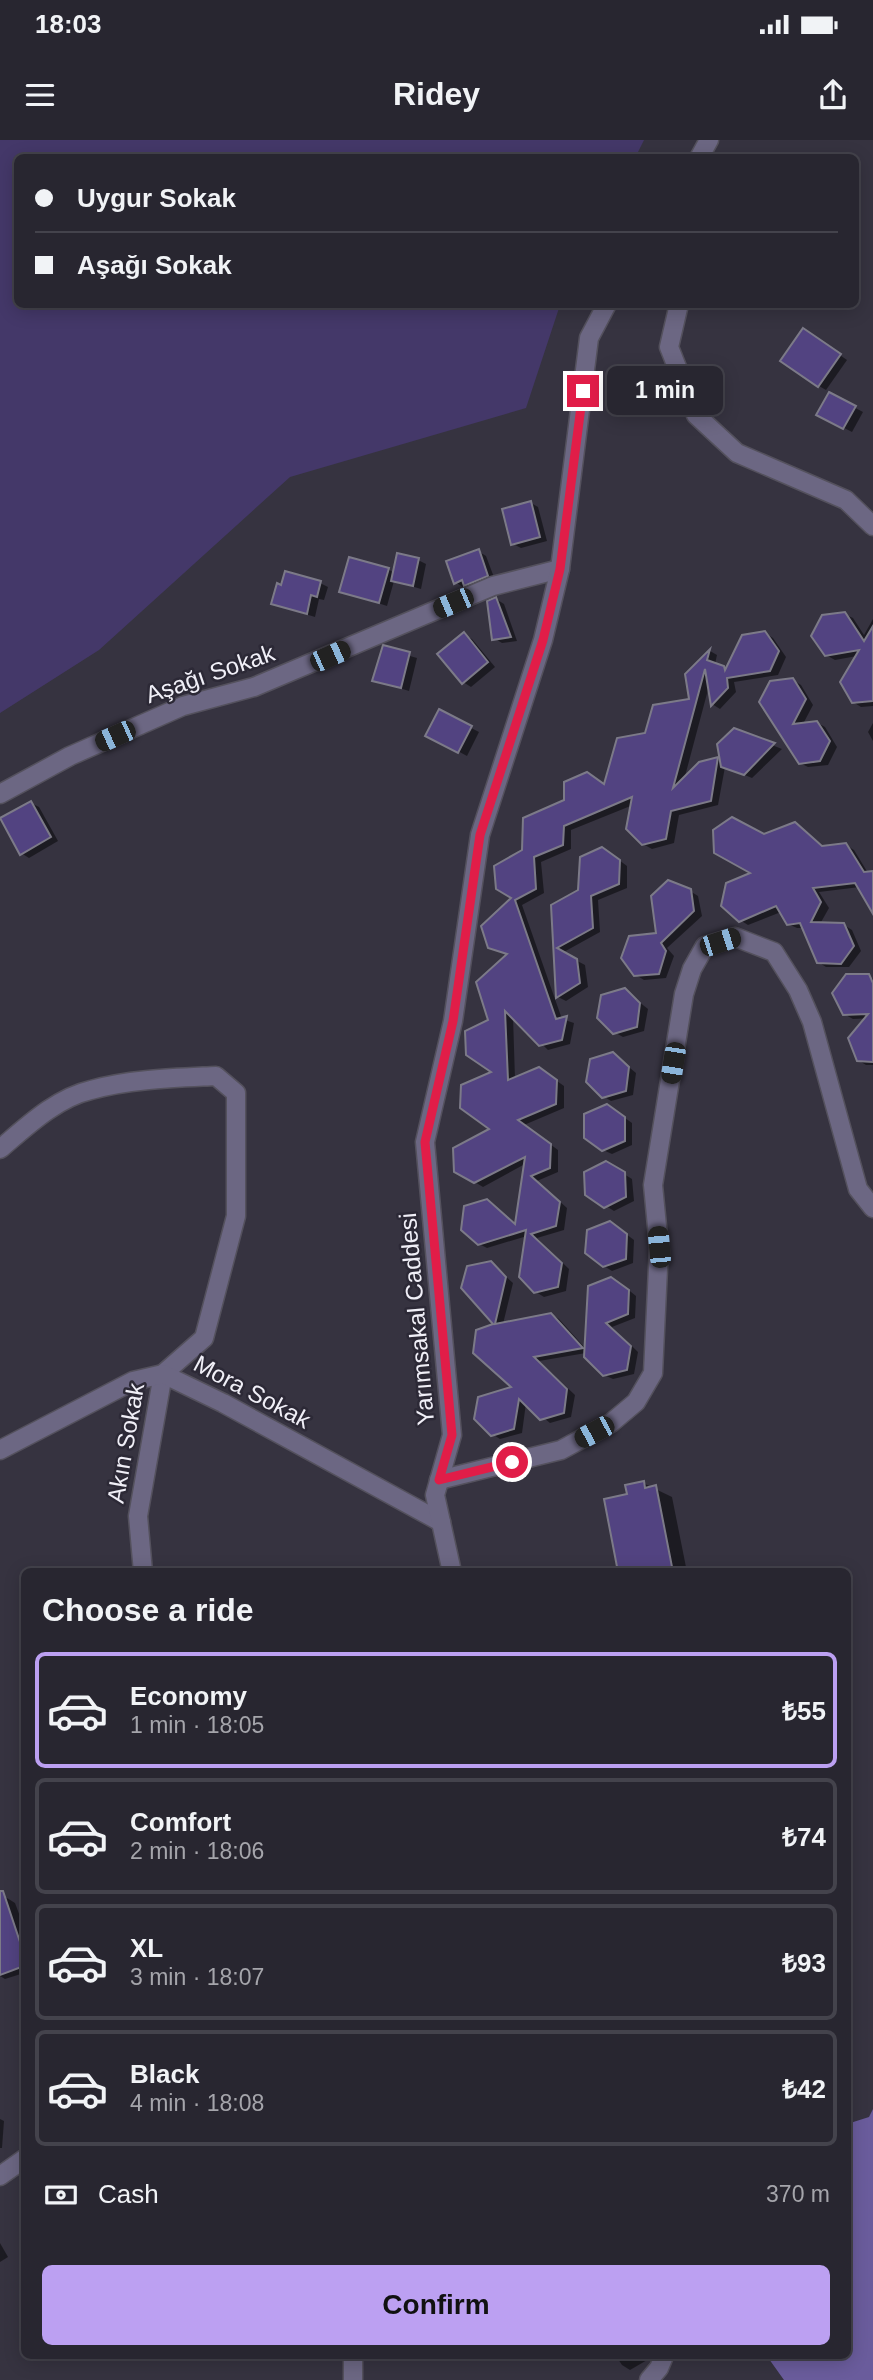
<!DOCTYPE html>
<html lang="en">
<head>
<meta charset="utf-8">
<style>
	:root { --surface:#282630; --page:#34323c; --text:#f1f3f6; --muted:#a5a5ab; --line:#44434c; --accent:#bca0f2 }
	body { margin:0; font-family:Helvetica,sans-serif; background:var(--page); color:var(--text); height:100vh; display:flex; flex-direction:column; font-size:26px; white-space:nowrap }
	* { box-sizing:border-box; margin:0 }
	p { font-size:23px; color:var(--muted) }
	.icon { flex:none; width:38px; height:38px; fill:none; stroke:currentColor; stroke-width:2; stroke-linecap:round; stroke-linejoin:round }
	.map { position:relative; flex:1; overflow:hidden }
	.drawer { position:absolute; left:21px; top:1428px; width:830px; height:791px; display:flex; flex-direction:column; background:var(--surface); border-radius:10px; box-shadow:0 4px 18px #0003,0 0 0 2px var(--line) }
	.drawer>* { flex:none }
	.banner { position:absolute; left:14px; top:14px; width:845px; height:154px; border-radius:10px; box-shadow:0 4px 18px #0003,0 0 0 2px var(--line); display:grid; align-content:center; height:154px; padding:0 21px; background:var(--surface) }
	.end { position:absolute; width:32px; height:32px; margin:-16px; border:9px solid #e11d48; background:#fff; box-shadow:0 0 0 4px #fff }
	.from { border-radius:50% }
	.bubble { position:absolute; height:49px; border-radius:10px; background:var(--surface); box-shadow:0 4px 18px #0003,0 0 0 2px var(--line); font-size:23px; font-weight:800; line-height:49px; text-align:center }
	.car { position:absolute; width:21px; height:42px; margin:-21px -10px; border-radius:9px; box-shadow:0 0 5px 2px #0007; background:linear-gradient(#222 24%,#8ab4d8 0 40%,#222 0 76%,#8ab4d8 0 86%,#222 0) }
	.banner b { display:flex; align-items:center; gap:24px; height:66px; font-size:26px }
	.banner b+b { border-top:2px solid var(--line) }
	.banner i { width:18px; height:18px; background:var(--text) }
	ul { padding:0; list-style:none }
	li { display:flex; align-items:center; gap:21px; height:116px; margin:0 14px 10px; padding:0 7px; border:4px solid var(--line); border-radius:10px }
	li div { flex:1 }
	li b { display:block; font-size:26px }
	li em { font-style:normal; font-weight:800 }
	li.active { border-color:var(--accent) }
	li>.icon { width:63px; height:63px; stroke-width:1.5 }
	h2 { padding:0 21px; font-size:32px; line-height:84px }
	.pay { display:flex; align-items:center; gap:18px; height:77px; padding:0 21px; font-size:26px }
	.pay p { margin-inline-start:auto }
	.button { display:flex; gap:14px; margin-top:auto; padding:14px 21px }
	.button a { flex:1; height:80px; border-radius:10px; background:var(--accent); color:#111; font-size:28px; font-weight:800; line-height:80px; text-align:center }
	.status { display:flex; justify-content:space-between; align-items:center; height:49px; padding:0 35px; background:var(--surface); direction:ltr }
	.status svg { height:19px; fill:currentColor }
	header { display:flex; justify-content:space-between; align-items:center; height:91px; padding:0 21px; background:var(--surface); font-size:32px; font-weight:800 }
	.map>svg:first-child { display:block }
</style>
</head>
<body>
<div class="status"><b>18:03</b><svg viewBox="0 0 49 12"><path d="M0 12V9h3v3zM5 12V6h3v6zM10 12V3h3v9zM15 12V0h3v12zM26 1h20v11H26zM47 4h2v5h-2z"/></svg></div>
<header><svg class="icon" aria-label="menu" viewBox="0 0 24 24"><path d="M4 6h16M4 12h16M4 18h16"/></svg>Ridey<svg class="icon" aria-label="share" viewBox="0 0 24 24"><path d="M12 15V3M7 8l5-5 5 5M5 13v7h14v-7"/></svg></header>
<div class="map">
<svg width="873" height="2240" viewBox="0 0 873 2240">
	<rect width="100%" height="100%" fill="#363340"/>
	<!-- green -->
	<polygon fill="#443869" points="0,0 644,0 635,18 18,18 18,164 560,165 526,268 290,337 99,510 0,573"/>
	<!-- forest -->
	<polygon fill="#6a5c9c" points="873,1969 873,2240 784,2240 769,2219 758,2216 847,2216 847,1984 869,1977"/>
	<!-- shadow -->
	<g fill="#0007">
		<polygon points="811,195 847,220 826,250 819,246"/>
		<polygon points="829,254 863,272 852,292 819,275"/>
		<polygon points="531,363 538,367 547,401 521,408 513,404"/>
		<polygon points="478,411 486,416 495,440 473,449 463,447 455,442"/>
		<polygon points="418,420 426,424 421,449 394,441 387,466 341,451 388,429 394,433"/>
		<polygon points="320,443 328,447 324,460 319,459 315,477 273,464"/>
		<polygon points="496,459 504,464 517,501 502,503 494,498"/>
		<polygon points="844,474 853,478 864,495 873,479 873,566 861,567 853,562 857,516 835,520 826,515"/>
		<polygon points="765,493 773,498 786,517 778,535 734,542 736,552 720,569 712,564 709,546 684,640 700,623 718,619 722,621 734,590 782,609 752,638 725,627 718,665 679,675 674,703 652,709 643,704 633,665 571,690 571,709 541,722 544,753 522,765 562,879 574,883 570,904 548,910 513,876 515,939 547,934 564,946 564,968 524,985 558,1010 558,1032 537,1041 567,1068 564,1090 537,1098 569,1129 566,1151 544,1157 536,1152 527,1096 487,1108 479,1104 487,1061 517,1085 525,1024 483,1047 456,1031 492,989 494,932 490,881 509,815 490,807 514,757 524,711 605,646 646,595 691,561 687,535 710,511 717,515 715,524 727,530"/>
		<polygon points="464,495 472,499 495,527 471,547 463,542"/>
		<polygon points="382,508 417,518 409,551 374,540"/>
		<polygon points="793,540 801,545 813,565 803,584 816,582 825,587 837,607 828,625 808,627 800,623 761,562"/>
		<polygon points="440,572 479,592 467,616 428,595"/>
		<polygon points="873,583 873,601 868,592"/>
		<polygon points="31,663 39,667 58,701 29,718 21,713"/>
		<polygon points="795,684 825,707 846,705 854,710 868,733 873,733 873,770 860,747 819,752 829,768 820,784 844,785 852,790 861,811 849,827 826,827 818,822 804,788 797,788 788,784 781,772 748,785 740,780 764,696"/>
		<polygon points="611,714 627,726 627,748 598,760 600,792 562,813 585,825 588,847 566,861 558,857 552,766 580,751"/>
		<polygon points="690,751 698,756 702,776 667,808 674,816 666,838 644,840 636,835 658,794"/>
		<polygon points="868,836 873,839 873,878 853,879 844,874"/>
		<polygon points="624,850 648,869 644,891 623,897 614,892"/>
		<polygon points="873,883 873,925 866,925 858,920"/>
		<polygon points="613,914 636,933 633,955 611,961 603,956"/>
		<polygon points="615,971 632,983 632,1005 612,1014 603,1010"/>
		<polygon points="606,1023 632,1039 634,1061 614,1071 587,1054"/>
		<polygon points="618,1088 634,1100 633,1123 612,1131 604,1126"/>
		<polygon points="491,1123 513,1143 503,1184 551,1174 559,1179 586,1209 620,1143 636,1156 635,1178 612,1187 638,1212 634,1234 613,1239 604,1235 586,1213 539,1221 575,1255 571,1277 550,1283 526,1263 522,1293 500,1299 492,1294 515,1248 496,1185 463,1148"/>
		<polygon points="643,1343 672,1357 687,1432 620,1432 629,1356"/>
		<polygon points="7,1758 15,1763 24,1787 21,1788 24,1798 24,1833 5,1839 0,1836 0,1761"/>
		<polygon points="0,1979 4,1981 2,2008 0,2008"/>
		<polygon points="0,2103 8,2117 0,2122"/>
		<polygon points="616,2216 654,2216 630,2230 622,2225"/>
	</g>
	<!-- building -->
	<g fill="#524381" stroke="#7c7a88" stroke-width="2">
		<polygon points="803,188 841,214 818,247 780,221"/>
		<polygon points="829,252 856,266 843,289 816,275"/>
		<polygon points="531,361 540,397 511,405 502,369"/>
		<polygon points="479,409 488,436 464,446 462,440 454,444 446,421"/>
		<polygon points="397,413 419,418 413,446 391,441"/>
		<polygon points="349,417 389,428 379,463 339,452"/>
		<polygon points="285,431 321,441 317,457 311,455 307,474 271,464 277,443 281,445"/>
		<polygon points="496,457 511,497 492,500 487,461"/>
		<polygon points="845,472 864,501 873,486 873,561 852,563 840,542 859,510 825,516 811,496 822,475"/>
		<polygon points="765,491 779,511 770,531 727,538 728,548 711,566 705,529 673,648 699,622 718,617 711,661 671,671 666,699 642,705 626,689 632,657 564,686 563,705 534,717 536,749 515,760 556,879 567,876 562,900 539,906 505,871 508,940 539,927 557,940 556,964 518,980 551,1004 550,1028 531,1036 560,1062 556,1086 531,1094 562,1123 558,1147 534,1153 519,1137 526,1090 478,1105 461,1090 464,1066 487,1059 515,1084 525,1017 474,1043 454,1032 453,1008 489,989 460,968 461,945 491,932 466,915 465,891 488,880 476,842 507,814 488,808 481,786 511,758 496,749 494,726 522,710 523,678 564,660 564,642 587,632 604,644 617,598 645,593 653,565 689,559 685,534 710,509 707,520 724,526 725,530 742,495"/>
		<polygon points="464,492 488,522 462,544 437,514"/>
		<polygon points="383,505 410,512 401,548 372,541"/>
		<polygon points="793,538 806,559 793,584 817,581 830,601 820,621 799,624 759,562 770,541"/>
		<polygon points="439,569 472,586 458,613 425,596"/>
		<polygon points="734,588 775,603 744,635 721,627 717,604"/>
		<polygon points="31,661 51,697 20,715 0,678"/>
		<polygon points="732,677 764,694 795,682 822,706 846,703 864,732 873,731 873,774 855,743 813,748 821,762 811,782 844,783 854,806 841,824 817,823 800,783 787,785 776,766 739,782 721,766 726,743 750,733 714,713 713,690"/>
		<polygon points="602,707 620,720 619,744 591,756 593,788 557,808 577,819 580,843 556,858 551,765 578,750 580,717"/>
		<polygon points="668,740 691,749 694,771 661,803 666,811 659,834 634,836 621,818 629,796 656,793 651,756"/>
		<polygon points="846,834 869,834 873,843 873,922 857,921 848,898 868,874 843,875 832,853"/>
		<polygon points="625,848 640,863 637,887 613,894 597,878 601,855"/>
		<polygon points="613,912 629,927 626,951 602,958 586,942 590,919"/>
		<polygon points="607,964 625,977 625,1001 602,1011 584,998 584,974"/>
		<polygon points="606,1021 625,1032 626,1057 604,1068 585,1055 584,1032"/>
		<polygon points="610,1081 627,1094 626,1119 603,1127 585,1113 587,1090"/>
		<polygon points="491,1121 506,1137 495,1184 551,1173 583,1208 534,1217 567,1249 564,1273 540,1280 519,1259 514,1289 491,1296 474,1279 478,1257 511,1247 473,1213 476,1190 493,1184 461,1148 467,1126"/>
		<polygon points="611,1137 629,1150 628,1174 606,1183 631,1206 627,1230 603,1236 584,1217 588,1146"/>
		<polygon points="644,1341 645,1348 656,1345 673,1432 618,1432 604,1359 627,1354 625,1345"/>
		<polygon points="0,1751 3,1751 24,1814 24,1826 0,1835"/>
	</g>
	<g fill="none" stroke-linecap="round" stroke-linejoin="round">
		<defs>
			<g id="minor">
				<polyline points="699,18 709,0"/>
				<polyline points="679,164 669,207 696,275 737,313 846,360 873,386"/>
				<polyline points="0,654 70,616 183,566 254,547 493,446 560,429"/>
				<path d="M 0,1009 C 26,987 56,958 91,950 C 130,939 175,938 216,936 L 236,953 L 236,1076 L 204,1198 L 163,1234 L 138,1376 L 143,1432"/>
				<polyline points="0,1310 133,1241 163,1234 223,1263 441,1382"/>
				<polyline points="439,1340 561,1310 611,1283 636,1262 653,1233 659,1107 653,1045 684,854 692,829 705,806 735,797 774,812 798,850 812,882 858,1049 873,1068"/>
				<polyline points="452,1432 435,1355 452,1295 425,1002 453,881 480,695 543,500 560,429 589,198 607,164"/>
				<polyline points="0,2036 24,2019"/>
				<polyline points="353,2240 353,2216"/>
				<polyline points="649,2240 659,2228 664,2216"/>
			</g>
		</defs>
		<!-- minor casing -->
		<use href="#minor" stroke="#54515d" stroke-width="21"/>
		<!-- minor -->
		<use href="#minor" stroke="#6c6783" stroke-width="18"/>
	</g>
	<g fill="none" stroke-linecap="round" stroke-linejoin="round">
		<!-- route -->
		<polyline stroke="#e11d48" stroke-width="9" points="512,1322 439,1340 452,1295 425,1002 453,881 480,695 543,500 560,429 583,251"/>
	</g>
	<g text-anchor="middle" stroke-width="5" stroke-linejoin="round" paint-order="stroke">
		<!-- street labels -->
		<g font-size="24" fill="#f0eff7" stroke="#2c2936">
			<text transform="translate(210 534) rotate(-19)" y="8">Aşağı Sokak</text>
			<text transform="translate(417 1179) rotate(-95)" y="8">Yarımsakal Caddesi</text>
			<text transform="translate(252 1252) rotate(28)" y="8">Mora Sokak</text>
			<text transform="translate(126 1303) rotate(-80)" y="8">Akın Sokak</text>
		</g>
	</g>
</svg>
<i class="end from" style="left:512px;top:1322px"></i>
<i class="end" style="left:583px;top:251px"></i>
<div class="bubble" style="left:607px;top:226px;width:116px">1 min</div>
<i class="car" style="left:453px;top:463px;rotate:247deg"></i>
<i class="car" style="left:330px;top:516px;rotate:66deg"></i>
<i class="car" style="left:115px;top:596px;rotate:246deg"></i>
<i class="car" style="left:720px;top:802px;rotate:72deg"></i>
<i class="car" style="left:673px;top:923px;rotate:189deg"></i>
<i class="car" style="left:659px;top:1107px;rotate:355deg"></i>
<i class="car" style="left:594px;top:1292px;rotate:242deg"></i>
<div class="banner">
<b><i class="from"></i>Uygur Sokak</b>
<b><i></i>Aşağı Sokak</b>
</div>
<section class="drawer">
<h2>Choose a ride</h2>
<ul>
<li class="active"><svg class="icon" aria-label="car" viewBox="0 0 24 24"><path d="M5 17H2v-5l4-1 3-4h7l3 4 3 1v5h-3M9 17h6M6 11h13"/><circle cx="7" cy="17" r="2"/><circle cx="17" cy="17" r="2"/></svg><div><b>Economy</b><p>1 min · 18:05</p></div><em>₺55</em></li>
<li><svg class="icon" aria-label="car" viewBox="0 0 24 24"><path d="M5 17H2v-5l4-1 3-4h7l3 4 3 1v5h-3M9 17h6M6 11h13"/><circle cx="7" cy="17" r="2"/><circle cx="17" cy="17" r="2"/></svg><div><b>Comfort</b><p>2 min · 18:06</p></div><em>₺74</em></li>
<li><svg class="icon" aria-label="car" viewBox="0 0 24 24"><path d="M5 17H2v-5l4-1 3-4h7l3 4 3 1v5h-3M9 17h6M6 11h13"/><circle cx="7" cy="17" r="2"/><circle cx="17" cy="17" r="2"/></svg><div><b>XL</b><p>3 min · 18:07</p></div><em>₺93</em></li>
<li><svg class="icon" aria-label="car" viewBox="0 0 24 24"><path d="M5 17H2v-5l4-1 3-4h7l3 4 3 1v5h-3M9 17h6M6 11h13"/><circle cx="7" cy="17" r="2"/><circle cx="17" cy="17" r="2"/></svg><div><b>Black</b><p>4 min · 18:08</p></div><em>₺42</em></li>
</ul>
<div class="pay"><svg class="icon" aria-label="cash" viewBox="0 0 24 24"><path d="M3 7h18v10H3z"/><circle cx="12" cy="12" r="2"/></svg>Cash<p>370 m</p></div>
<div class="button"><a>Confirm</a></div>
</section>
</div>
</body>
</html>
